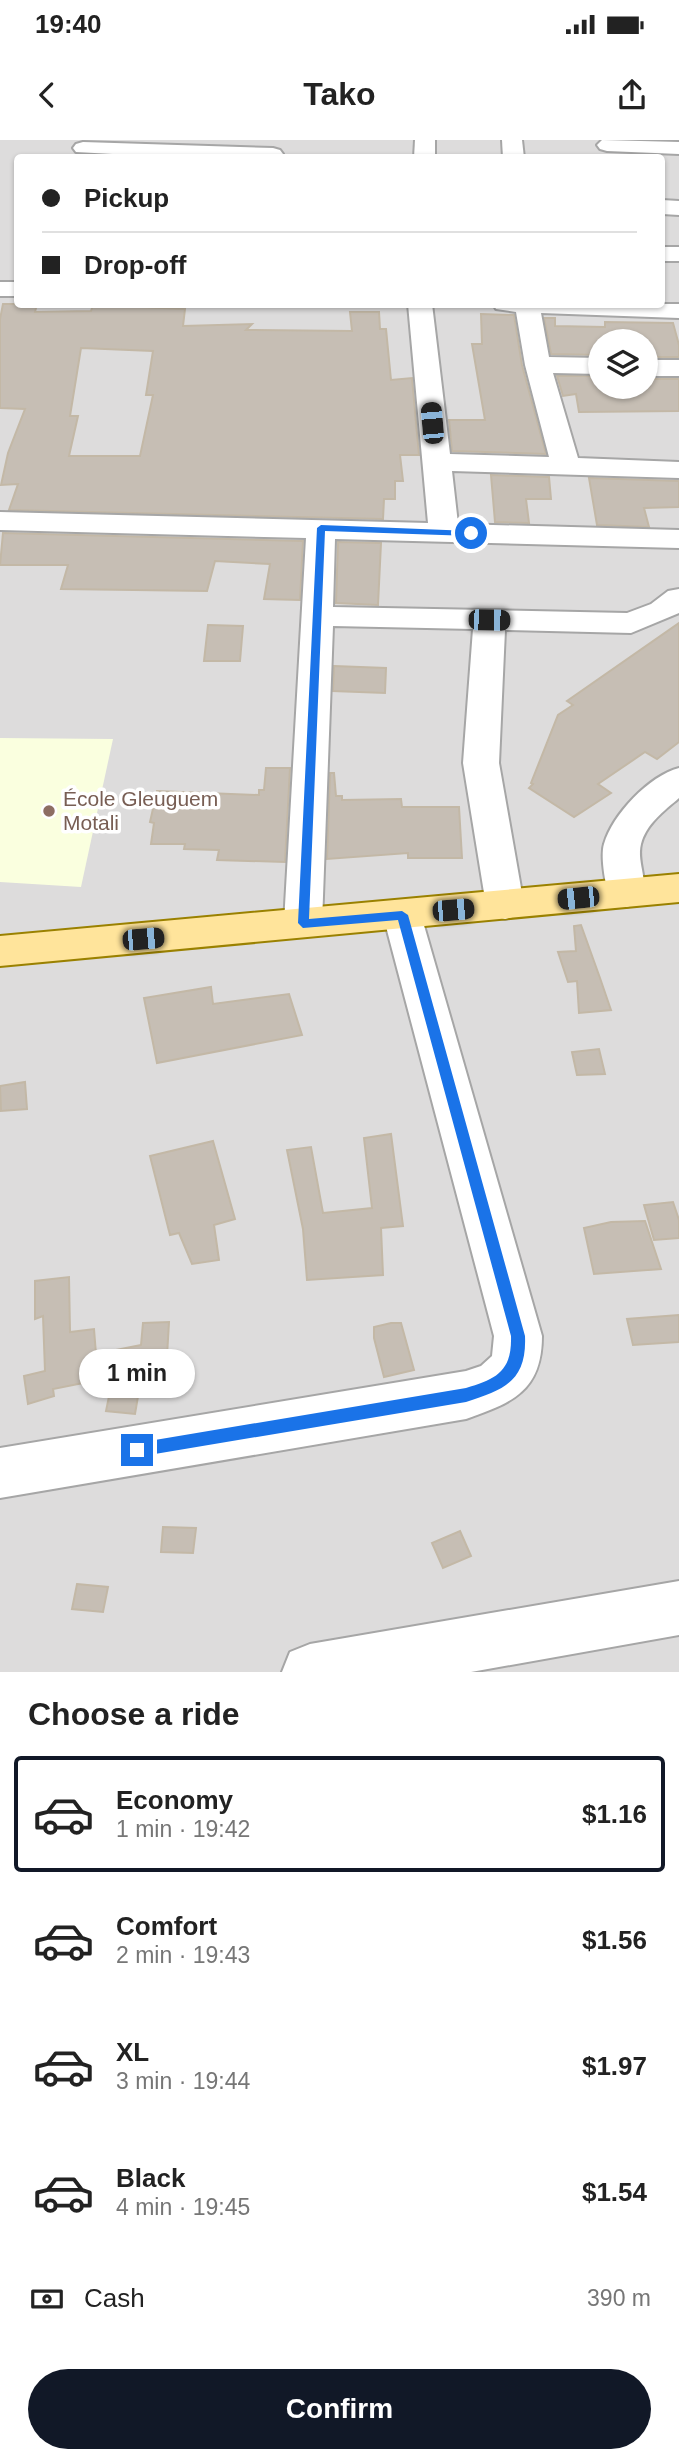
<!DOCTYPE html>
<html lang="en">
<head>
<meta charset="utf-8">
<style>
	:root { --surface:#fff; --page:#f2f2f2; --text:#222; --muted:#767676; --line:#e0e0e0; --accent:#111827 }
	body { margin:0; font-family:Helvetica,sans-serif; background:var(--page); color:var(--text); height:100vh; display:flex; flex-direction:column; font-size:26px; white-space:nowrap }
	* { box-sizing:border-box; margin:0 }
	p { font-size:23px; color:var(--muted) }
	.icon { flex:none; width:38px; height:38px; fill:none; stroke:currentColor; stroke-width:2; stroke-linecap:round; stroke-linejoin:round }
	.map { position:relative; height:1532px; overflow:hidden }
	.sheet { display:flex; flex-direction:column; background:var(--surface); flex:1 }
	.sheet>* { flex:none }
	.top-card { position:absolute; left:14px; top:14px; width:651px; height:154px; border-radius:7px; box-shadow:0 2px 5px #0004; display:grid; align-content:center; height:154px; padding:0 28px; background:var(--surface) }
	.fabs { position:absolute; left:588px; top:189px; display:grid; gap:14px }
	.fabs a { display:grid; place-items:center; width:70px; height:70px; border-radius:50%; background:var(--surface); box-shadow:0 2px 5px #0004; font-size:35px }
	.end { position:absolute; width:32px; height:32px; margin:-16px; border:9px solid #1a73e8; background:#fff; box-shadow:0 0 0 4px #fff }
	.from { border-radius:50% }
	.bubble { position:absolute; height:49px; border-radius:24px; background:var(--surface); box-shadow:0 2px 5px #0004; font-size:23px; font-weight:600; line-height:49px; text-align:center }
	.car { position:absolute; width:21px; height:42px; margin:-21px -10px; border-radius:9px; box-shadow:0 0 5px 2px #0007; background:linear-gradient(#222 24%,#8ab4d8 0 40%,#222 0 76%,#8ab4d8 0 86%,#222 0) }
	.top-card b { display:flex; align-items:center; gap:24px; height:66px; font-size:26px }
	.top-card b+b { border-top:2px solid var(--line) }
	.top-card i { width:18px; height:18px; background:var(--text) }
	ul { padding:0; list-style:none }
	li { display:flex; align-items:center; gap:21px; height:116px; margin:0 14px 10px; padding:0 14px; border:4px solid transparent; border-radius:7px }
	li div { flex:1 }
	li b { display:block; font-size:26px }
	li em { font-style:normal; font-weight:600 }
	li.on { border-color:var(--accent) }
	li>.icon { width:63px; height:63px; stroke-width:1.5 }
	h2 { padding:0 28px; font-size:32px; line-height:84px }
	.pay { display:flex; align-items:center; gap:18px; height:77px; padding:0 28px; font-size:26px }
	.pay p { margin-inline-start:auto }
	.action { display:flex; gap:14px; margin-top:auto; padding:14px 28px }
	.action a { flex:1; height:80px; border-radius:42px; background:var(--accent); color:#fff; font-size:28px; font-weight:600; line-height:80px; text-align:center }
	.status { display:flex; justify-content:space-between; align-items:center; height:49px; padding:0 35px; background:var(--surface); direction:ltr }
	.status svg { height:19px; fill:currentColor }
	header { display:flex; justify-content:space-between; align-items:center; height:91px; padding:0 28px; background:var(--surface); font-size:32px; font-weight:600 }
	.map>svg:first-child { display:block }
</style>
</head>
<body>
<div class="status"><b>19:40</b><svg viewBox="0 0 49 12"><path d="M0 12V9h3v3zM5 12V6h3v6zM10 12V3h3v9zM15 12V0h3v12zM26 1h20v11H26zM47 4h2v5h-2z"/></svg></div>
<header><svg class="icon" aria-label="back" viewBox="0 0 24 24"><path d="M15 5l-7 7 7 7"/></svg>Tako<svg class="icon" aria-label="share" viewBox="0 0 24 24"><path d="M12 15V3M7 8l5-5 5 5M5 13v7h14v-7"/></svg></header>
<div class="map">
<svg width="679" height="1532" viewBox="0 0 679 1532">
	<rect width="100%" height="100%" fill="#f1efe5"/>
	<!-- residential -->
	<path fill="#dddcdc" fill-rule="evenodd" d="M 0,0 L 679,0 L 679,1532 L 0,1532 ZM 18,18 L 662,18 L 662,164 L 18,164 ZM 600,201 L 646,201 L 646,247 L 600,247 Z"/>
	<!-- education -->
	<polygon fill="#faffdf" points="0,598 113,599 81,747 0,742"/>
	<!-- building -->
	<g fill="#c6beb4" stroke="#c3b8a6" stroke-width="2" fill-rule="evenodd">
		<path d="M 3,164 L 37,164 L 35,172 L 91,171 L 93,165 L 185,169 L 183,186 L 252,184 L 246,190 L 352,191 L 350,172 L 379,172 L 380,189 L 386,189 L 391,240 L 412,238 L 419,315 L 400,315 L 403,341 L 395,341 L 395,359 L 384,359 L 383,379 L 9,370 L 18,344 L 1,345 L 8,313 L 25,269 L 0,268 L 0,179 ZM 81,208 L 153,211 L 146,255 L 153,255 L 140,316 L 69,316 L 78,276 L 70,276 Z"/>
		<polygon points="481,174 514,175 522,225 546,314 452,311 449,280 485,280 472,204 482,204"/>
		<polygon points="544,178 555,178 555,186 605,187 605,182 673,183 679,205 679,217 646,217 646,201 600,201 600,215 551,214"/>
		<polygon points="557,236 600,236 600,247 646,247 646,239 679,239 679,271 579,272 576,254 563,256"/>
		<polygon points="491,335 549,337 551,359 526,359 529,383 495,382"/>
		<polygon points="589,338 679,341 679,367 644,368 649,387 597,385"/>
		<polygon points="3,393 303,401 300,460 264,459 270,424 215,421 207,451 61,449 68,425 0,425"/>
		<polygon points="338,402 381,403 378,465 336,463"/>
		<polygon points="679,483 679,602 657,619 645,612 598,644 611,653 574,677 529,648 533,644 531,643 558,575 573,565 567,561"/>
		<polygon points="208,485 243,486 240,521 204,521"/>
		<polygon points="334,526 386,528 385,553 333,551"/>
		<polygon points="266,628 290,628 285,722 217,720 219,710 184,709 185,704 151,704 154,683 150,682 157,651 259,655 259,650 264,650"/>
		<polygon points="330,633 334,633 336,656 342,656 342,660 401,659 402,667 459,667 462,718 408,718 408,713 327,719"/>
		<polygon points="581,785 600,838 611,870 579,873 577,841 568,842 558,812 576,811 574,786"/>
		<polygon points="211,847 213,864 289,854 302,895 157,923 144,858"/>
		<polygon points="599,909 605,934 577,935 572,912"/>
		<polygon points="25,942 27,969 1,971 0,946"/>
		<polygon points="391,994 403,1086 381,1088 383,1135 307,1140 303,1089 287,1010 311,1007 323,1073 372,1068 364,998"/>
		<polygon points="213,1001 235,1079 214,1085 219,1120 192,1124 179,1093 170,1095 150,1016"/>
		<polygon points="673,1062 679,1080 679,1098 654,1100 644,1065"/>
		<polygon points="645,1081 661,1129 594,1134 584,1088 611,1082"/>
		<polygon points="69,1137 70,1192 94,1189 96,1214 141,1205 143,1183 169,1182 167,1216 145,1216 135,1274 106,1271 113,1237 53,1249 54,1256 28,1264 24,1236 45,1231 43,1176 35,1179 35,1141"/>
		<polygon points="679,1175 679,1202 633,1205 627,1179"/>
		<polygon points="391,1183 401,1183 414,1230 384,1237 374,1198 374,1187"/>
		<polygon points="163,1387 196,1388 193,1413 161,1412"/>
		<polygon points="460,1391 471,1416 443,1428 432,1403"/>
		<polygon points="77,1444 108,1447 103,1472 72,1469"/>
	</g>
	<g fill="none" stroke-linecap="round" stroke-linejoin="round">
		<defs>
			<g id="minor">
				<polygon points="415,0 435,0 435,18 414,18"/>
				<polygon points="502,0 522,0 524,18 503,18"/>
				<polygon points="602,0 679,2 679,14 607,11 600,9 597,5"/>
				<polygon points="83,2 273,8 280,10 283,14 281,18 186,18 76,12 73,8 76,4"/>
				<polygon points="662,60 679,61 679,75 662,74"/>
				<rect x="662" y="107" width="17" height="14"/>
				<rect x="0" y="142" width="18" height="14"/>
				<polygon points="408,164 432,164 450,314 549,317 525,225 516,172 496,169 493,164 679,164 679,178 541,173 549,217 600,218 600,234 553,233 578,318 679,322 679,338 452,331 458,384 679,390 679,408 335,399 333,467 627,473 651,464 668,451 679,449 679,473 631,493 505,490 499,623 524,765 519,775 505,779 491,775 486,765 463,623 473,489 333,486 322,783 317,793 303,797 289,793 284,783 306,398 0,390 0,372 428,383"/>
				<rect x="646" y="220" width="33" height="16"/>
				<path d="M 679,628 L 679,658 C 664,671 646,684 641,704 C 636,724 651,743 640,763 L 626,767 L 612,763 C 606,752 600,716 604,704 C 613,674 649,636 679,628 Z"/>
				<path d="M 402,761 L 416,765 L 421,775 L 542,1196 C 542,1251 512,1263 466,1279 L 0,1358 L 0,1308 L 466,1231 L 481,1226 L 492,1216 L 494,1196 L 383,775 L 388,765 Z"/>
				<polygon points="679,1441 679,1495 471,1532 282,1532 290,1512 310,1504"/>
			</g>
			<polygon id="major" points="679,734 679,762 0,826 0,796"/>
		</defs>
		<!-- minor casing -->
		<use href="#minor" stroke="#a6a6a6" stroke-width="4"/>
		<!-- major casing -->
		<use href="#major" stroke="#9a8100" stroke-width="4"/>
		<!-- minor -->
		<use href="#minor" fill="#fff" fill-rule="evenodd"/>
		<!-- major -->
		<use href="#major" fill="#ffe49b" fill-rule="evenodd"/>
	</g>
	<!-- route -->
	<path fill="#1a73e8" d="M 321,385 L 471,391 L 475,393 L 471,396 L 325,391 L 309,779 L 402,771 L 408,775 L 525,1196 C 527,1241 504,1250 466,1262 L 137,1317 L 132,1315 L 130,1310 L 132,1305 L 137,1303 L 466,1248 C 497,1239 512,1231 511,1196 L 398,780 L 303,788 L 298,783 L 317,388 Z"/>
	<!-- markers -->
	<circle fill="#8d6e63" stroke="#fff" stroke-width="2.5" cx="49" cy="671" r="7"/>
	<g text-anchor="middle" stroke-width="7" stroke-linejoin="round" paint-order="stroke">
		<!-- education labels -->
		<g font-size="21" fill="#785e54" stroke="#fff" text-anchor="start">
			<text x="63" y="666">École Gleuguem<tspan x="63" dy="24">Motali</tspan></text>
		</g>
	</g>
</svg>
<div class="fabs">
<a><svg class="icon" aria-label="layers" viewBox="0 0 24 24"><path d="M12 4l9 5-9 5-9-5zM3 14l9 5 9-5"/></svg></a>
</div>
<i class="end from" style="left:471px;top:393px"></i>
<i class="end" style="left:137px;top:1310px"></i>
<div class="bubble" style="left:79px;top:1209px;width:116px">1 min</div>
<i class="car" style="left:432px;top:283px;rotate:355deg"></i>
<i class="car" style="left:489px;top:480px;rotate:91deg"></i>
<i class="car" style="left:578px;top:758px;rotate:264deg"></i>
<i class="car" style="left:453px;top:770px;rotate:85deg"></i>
<i class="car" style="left:143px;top:799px;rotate:85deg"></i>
<div class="top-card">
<b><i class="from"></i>Pickup</b>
<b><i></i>Drop-off</b>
</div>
</div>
<section class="sheet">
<h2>Choose a ride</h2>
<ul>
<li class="on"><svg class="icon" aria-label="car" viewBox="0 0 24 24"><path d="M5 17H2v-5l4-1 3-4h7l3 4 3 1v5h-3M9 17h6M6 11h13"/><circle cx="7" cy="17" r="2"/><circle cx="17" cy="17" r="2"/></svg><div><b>Economy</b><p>1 min · 19:42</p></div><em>$1.16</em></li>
<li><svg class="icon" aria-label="car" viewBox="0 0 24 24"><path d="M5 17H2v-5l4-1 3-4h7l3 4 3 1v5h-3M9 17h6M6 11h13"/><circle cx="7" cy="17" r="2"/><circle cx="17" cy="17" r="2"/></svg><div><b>Comfort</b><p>2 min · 19:43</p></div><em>$1.56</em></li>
<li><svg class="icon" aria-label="car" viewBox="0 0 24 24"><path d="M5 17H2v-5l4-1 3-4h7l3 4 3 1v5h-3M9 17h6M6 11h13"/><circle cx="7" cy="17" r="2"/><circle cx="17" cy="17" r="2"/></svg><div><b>XL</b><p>3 min · 19:44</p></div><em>$1.97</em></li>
<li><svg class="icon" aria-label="car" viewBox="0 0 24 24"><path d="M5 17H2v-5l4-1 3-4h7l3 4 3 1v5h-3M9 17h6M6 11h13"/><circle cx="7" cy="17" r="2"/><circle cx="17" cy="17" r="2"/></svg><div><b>Black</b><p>4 min · 19:45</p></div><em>$1.54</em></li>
</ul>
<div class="pay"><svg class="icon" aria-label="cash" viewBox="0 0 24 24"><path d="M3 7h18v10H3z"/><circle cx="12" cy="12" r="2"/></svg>Cash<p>390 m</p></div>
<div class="action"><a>Confirm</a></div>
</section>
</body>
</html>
